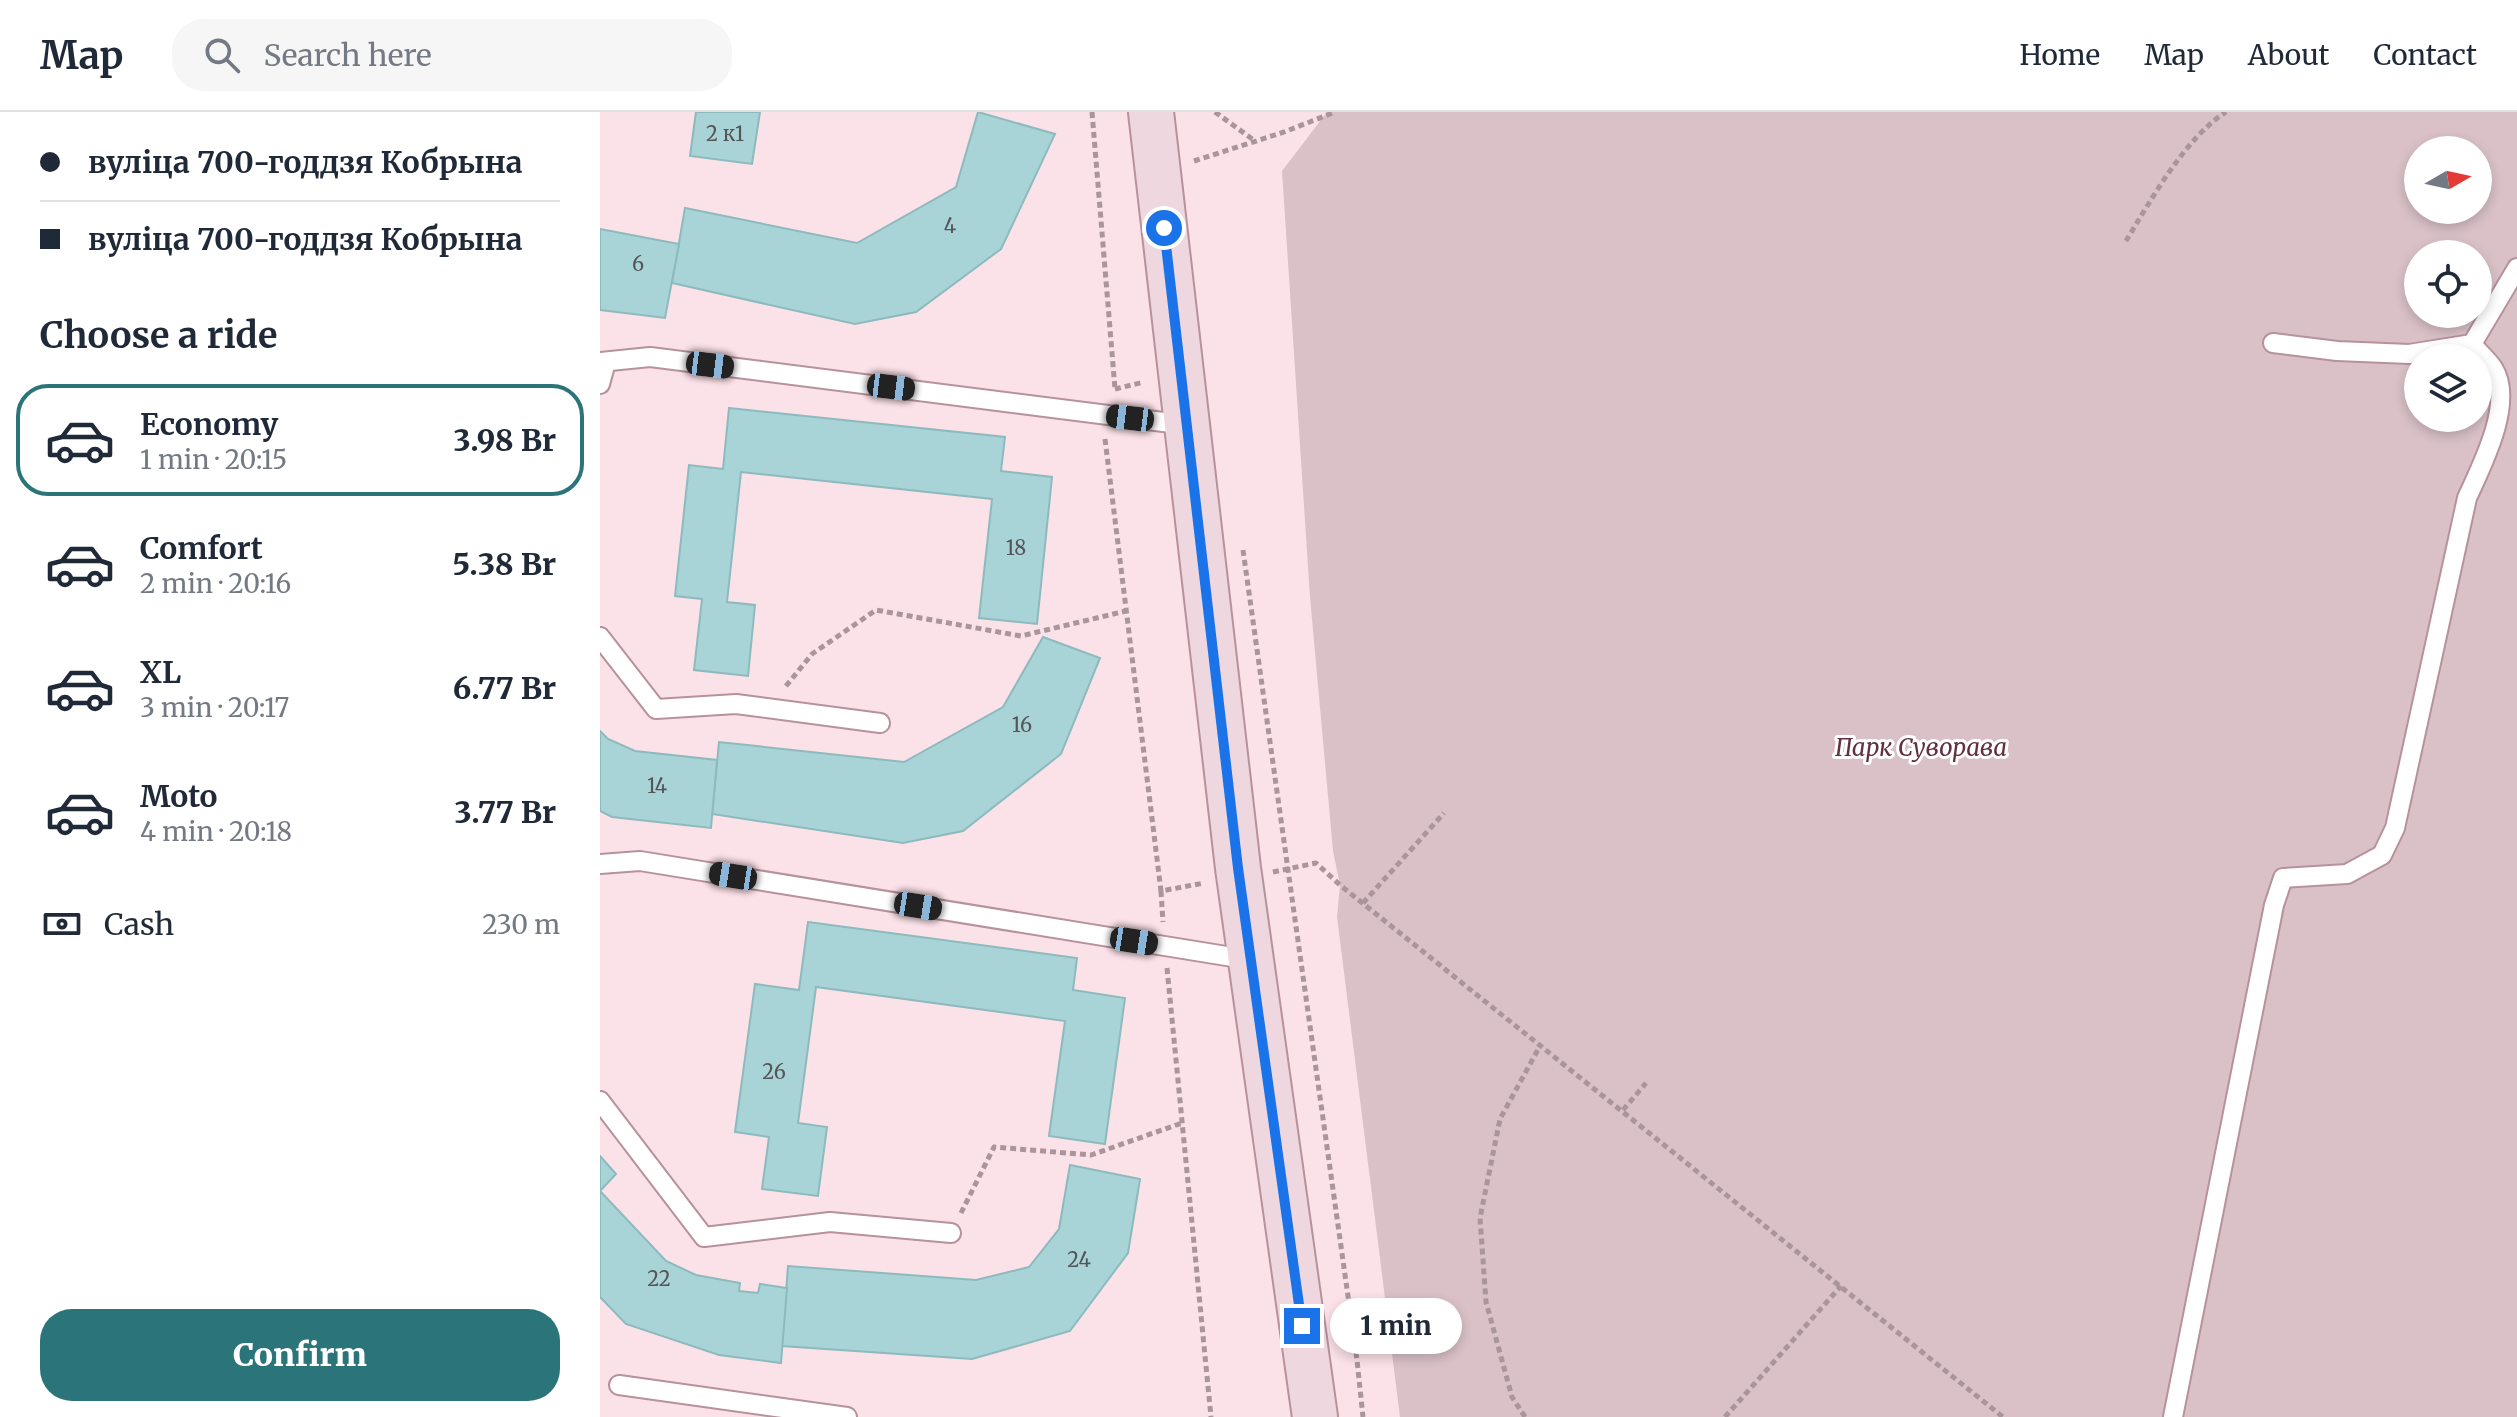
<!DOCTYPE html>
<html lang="en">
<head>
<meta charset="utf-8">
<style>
	:root { --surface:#fff; --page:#f6f6f7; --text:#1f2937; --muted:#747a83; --line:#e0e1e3; --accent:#2b757a }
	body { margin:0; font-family:Merriweather,serif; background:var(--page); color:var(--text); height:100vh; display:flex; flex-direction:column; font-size:30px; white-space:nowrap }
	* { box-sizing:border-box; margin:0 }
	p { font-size:26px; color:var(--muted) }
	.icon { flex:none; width:44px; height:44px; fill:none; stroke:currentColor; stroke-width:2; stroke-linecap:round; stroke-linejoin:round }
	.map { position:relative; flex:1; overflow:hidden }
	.side { display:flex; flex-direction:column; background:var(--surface); width:600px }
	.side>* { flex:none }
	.guide { display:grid; align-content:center; height:176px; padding:0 40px; background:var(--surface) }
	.needle { width:52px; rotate:81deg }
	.fabs { position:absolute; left:1804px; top:24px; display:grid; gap:16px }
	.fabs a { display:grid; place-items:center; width:88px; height:88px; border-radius:50%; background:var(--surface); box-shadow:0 4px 12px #0003; font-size:40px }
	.end { position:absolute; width:36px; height:36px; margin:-18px; border:10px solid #1a73e8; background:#fff; box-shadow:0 0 0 4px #fff }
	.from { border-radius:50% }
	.bubble { position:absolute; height:56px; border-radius:28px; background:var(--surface); box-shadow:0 4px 12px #0003; font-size:26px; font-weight:800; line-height:56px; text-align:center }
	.car { position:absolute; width:24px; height:48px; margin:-24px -12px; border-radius:10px; box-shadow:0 0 6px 2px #0007; background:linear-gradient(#222 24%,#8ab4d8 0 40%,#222 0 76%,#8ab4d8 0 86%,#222 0) }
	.guide b { display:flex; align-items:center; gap:28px; height:76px; font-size:30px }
	.guide b+b { border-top:2px solid var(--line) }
	.guide i { width:20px; height:20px; background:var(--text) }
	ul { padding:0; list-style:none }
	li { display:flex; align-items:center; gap:24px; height:112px; margin:0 16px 12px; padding:0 24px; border:4px solid transparent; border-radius:32px }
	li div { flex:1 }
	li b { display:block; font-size:30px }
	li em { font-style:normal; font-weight:800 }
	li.current { border-color:var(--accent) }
	li>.icon { width:72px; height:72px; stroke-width:1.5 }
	h2 { padding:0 40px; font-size:36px; line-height:96px }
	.pay { display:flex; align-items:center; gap:20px; height:88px; padding:0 40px; font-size:30px }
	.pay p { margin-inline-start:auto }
	.cta { display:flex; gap:16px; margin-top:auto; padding:16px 40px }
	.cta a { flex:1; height:92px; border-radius:32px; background:var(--accent); color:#fff; font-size:32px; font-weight:800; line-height:92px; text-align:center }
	header { display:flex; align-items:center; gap:48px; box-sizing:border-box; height:112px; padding:0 40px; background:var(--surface); border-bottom:2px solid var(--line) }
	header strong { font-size:38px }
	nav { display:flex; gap:44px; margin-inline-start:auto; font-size:28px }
	.search { width:560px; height:72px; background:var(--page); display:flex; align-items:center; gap:20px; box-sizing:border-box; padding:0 28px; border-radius:32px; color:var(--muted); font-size:30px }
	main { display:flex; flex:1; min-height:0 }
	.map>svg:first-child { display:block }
</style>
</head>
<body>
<header>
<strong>Map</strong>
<div class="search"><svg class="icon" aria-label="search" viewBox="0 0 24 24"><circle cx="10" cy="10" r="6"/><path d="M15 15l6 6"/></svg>Search here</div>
<nav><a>Home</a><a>Map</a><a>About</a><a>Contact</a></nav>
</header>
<main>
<section class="side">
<div class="guide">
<b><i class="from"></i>вуліца 700-годдзя Кобрына</b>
<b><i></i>вуліца 700-годдзя Кобрына</b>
</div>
<h2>Choose a ride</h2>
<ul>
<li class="current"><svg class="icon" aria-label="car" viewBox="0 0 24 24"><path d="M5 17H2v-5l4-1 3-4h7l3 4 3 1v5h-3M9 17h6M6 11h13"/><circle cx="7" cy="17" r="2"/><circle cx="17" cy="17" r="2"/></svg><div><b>Economy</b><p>1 min · 20:15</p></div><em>3.98 Br</em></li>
<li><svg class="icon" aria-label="car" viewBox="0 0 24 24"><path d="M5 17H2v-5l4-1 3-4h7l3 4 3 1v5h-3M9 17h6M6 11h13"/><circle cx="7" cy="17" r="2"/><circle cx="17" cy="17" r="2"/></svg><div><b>Comfort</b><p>2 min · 20:16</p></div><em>5.38 Br</em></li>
<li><svg class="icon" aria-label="car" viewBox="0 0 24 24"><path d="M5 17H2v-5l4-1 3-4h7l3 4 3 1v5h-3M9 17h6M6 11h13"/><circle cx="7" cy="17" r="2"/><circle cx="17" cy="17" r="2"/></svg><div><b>XL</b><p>3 min · 20:17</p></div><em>6.77 Br</em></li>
<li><svg class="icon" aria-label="car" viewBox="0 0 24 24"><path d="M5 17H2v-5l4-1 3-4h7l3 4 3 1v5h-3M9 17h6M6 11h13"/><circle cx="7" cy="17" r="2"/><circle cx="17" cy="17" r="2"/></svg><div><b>Moto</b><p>4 min · 20:18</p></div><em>3.77 Br</em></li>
</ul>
<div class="pay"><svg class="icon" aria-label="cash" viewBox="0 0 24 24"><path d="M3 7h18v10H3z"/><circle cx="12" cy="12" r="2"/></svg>Cash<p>230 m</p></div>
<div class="cta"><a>Confirm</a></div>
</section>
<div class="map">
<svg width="1917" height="1305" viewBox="0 0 1917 1305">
	<rect width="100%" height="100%" fill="#fbe1e8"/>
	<!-- green -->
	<path fill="#dac1c8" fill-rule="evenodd" d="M 727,0 L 1917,0 L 1917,1305 L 800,1305 L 737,805 L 740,773 L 733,739 L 710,485 L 682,59 ZM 1818,38 L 1878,38 L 1878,98 L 1818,98 ZM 1818,142 L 1878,142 L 1878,202 L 1818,202 ZM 1818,246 L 1878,246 L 1878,306 L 1818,306 Z"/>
	<!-- building -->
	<g fill="#a9d4d7" stroke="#8cbabd" stroke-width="2">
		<polygon points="96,0 160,0 152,52 90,44"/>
		<polygon points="378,0 455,22 401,137 316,200 255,212 72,171 85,96 257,131 356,75"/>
		<polygon points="0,117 79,132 65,206 0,198"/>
		<polygon points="129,296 405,325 401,359 452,365 437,512 379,506 392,387 141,360 127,490 155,493 148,564 94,558 102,487 75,484 89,353 123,357"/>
		<polygon points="443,525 500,546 461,642 363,719 303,731 112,702 119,630 304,650 403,595"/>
		<polygon points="0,619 8,627 35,639 117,648 111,716 12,705 0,699"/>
		<polygon points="208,810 477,846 473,878 525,886 505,1032 449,1024 465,909 216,875 198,1011 227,1015 218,1084 162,1077 169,1025 135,1020 155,872 199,878"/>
		<polygon points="0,1044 16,1062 0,1079"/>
		<polygon points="470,1053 540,1067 528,1141 470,1219 372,1247 182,1234 188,1154 376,1168 429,1155 459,1117"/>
		<polygon points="0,1079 66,1149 96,1163 140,1171 139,1179 158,1181 160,1172 187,1176 181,1251 119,1243 26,1212 0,1185"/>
	</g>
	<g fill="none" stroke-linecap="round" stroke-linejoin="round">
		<defs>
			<g id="lane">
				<polyline points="1673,231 1737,239 1809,242 1872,232 1917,156"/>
				<polyline points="0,250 50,245 587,313"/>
				<polyline points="0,272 6,250"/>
				<polyline points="0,525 56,597 136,592 280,611"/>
				<polyline points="0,752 40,749 651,848"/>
				<polyline points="0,989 104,1125 230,1110 351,1121"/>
				<polyline points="19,1273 247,1305"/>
				<path d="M 1573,1305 L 1674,793 L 1683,766 L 1747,762 L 1782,743 L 1795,716 L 1867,386 C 1882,353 1915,290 1893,256 C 1887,247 1878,240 1872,232"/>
			</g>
			<polyline id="secondary" points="551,0 638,756 715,1305"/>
		</defs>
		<!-- lane casing -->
		<use href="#lane" stroke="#b7919c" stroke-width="22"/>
		<!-- secondary casing -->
		<use href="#secondary" stroke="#b7919c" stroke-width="48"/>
		<!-- path -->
		<g stroke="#aa959b" stroke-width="5" stroke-dasharray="6 4" stroke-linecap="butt">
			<polyline points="492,0 515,277"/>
			<polyline points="615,0 655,29"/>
			<polyline points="594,49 684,20 735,0"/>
			<path d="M 1526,129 C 1551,88 1585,26 1626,0"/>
			<polyline points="515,277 544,270"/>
			<polyline points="505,327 561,779 604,771"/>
			<polyline points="643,438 757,1248 763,1305"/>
			<polyline points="186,574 212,542 276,498 421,524 526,499"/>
			<polyline points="673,760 716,751 740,773 1403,1305"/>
			<polyline points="561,779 563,810"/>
			<polyline points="763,791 844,701"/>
			<polyline points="567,856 611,1305"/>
			<polyline points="1023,998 1046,971"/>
			<polyline points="361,1101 394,1035 491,1043 582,1011"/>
			<polyline points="925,1305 912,1285 886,1190 880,1106 900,1007 941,932"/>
			<polyline points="1125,1305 1241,1174"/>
		</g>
		<!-- lane -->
		<use href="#lane" stroke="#fff" stroke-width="18"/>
		<!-- secondary -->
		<use href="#secondary" stroke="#eed7df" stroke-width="44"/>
	</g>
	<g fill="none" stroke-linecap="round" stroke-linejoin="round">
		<!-- route -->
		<polyline stroke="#1a73e8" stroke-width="10" points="564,116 638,756 702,1214"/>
	</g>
	<g text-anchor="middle" stroke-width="6" stroke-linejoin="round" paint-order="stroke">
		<!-- number labels -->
		<g font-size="20" fill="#555458">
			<text x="125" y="29">2 к1</text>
			<text x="350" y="121">4</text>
			<text x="38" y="159">6</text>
			<text x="416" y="443">18</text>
			<text x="422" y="620">16</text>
			<text x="57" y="681">14</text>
			<text x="174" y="967">26</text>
			<text x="479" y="1155">24</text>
			<text x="59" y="1174">22</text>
		</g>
		<!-- park labels -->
		<g font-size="24" font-style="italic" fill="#623041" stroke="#fff">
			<text x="1321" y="644">Парк Суворава</text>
		</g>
	</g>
</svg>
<div class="fabs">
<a><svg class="needle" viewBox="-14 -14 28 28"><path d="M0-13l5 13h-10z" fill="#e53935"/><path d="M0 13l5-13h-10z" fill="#747a83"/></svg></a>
<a><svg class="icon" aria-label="locate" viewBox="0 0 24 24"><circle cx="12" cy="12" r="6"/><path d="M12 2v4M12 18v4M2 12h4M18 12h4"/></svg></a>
<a><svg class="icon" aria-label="layers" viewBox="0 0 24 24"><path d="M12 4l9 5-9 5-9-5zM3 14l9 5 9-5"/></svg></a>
</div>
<i class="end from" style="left:564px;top:116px"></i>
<i class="end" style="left:702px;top:1214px"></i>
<div class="bubble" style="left:730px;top:1186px;width:132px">1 min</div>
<i class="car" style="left:110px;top:253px;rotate:97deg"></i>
<i class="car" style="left:291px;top:275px;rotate:97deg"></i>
<i class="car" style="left:530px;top:306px;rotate:277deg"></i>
<i class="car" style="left:133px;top:764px;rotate:279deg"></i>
<i class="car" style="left:318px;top:794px;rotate:99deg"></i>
<i class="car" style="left:534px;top:829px;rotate:99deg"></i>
</div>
</main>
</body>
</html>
